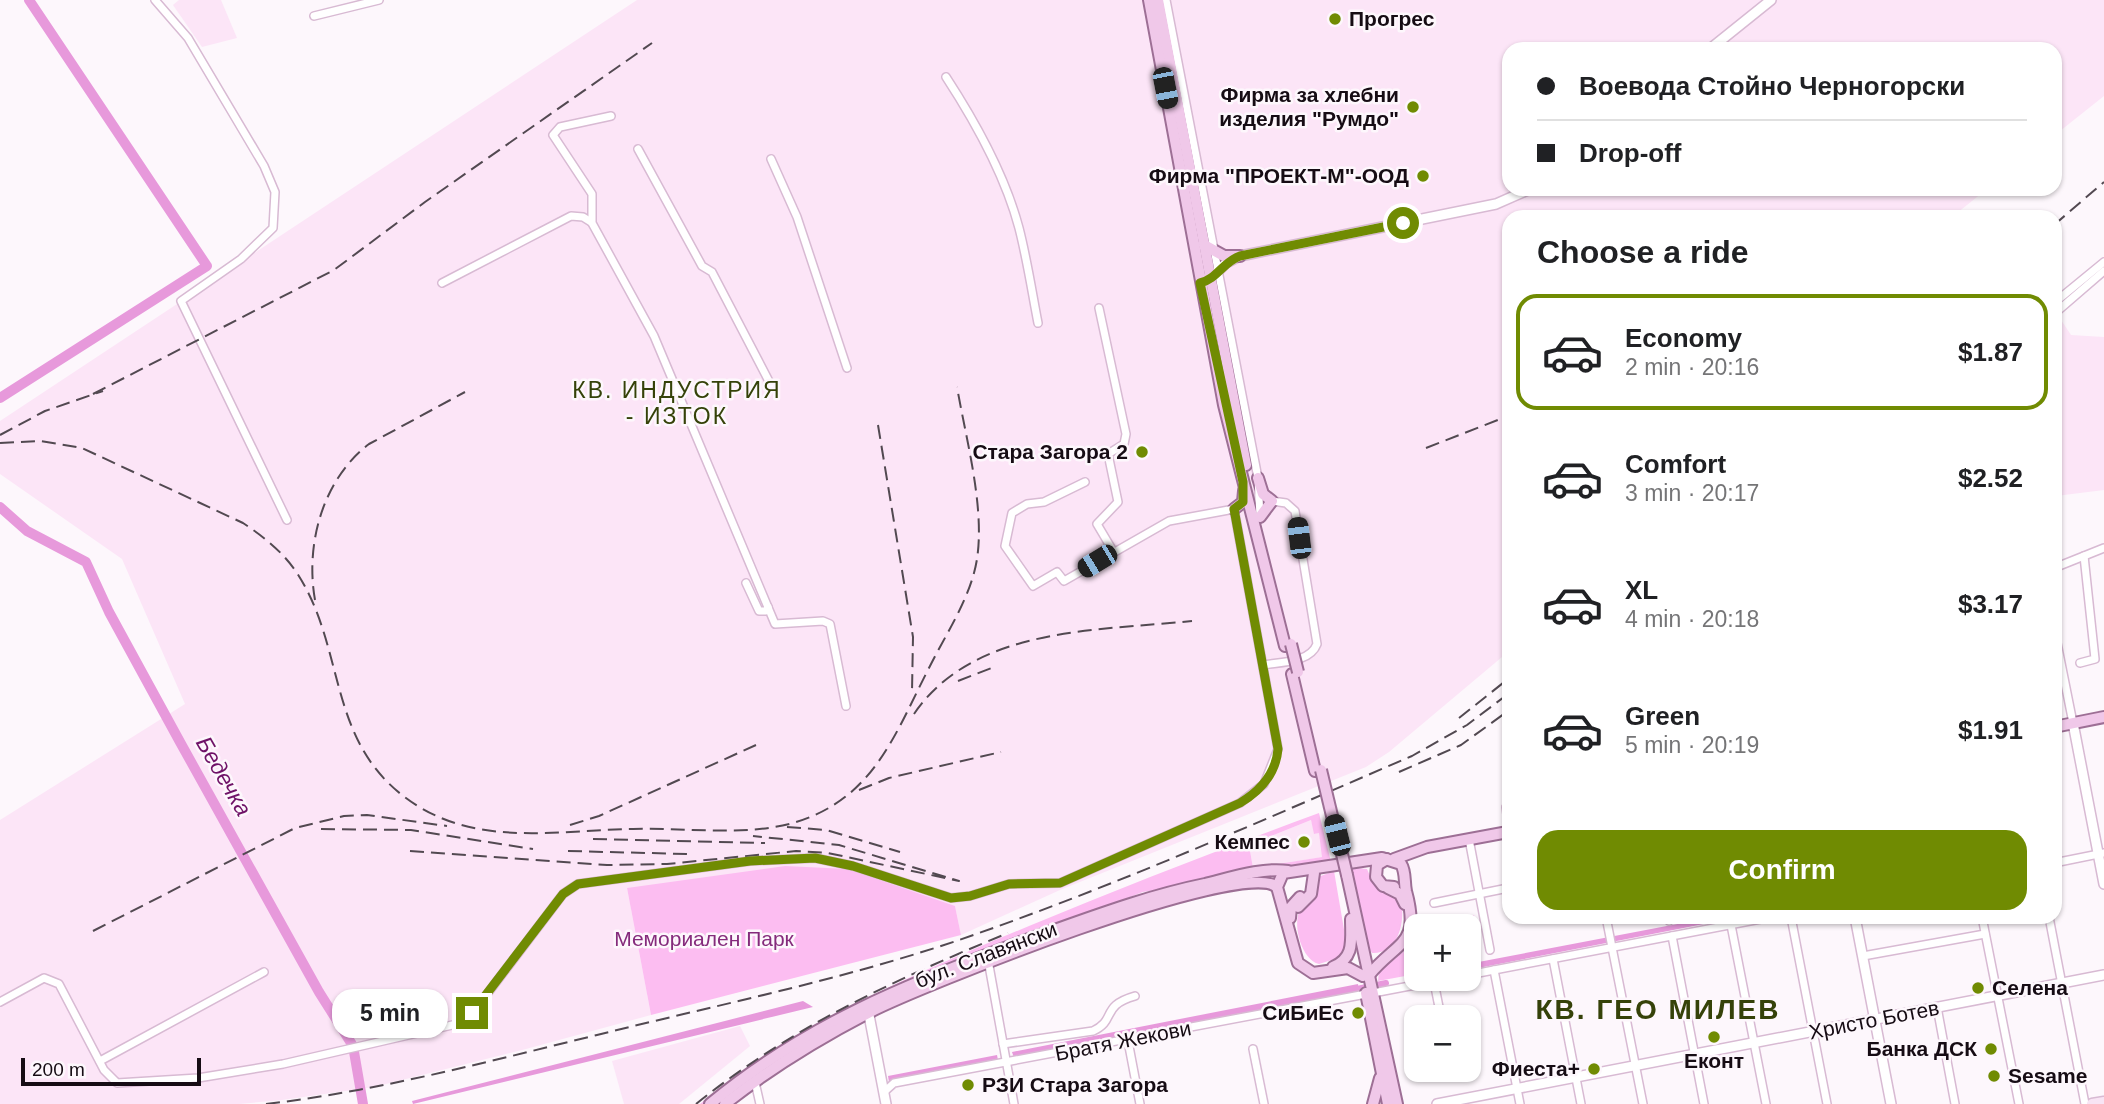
<!DOCTYPE html>
<html lang="en">
<head>
<meta charset="utf-8">
<style>
	:root { --surface:#fff; --page:#f6f6f6; --text:#202124; --muted:#757577; --line:#e0e0e0; --accent:#708b02 }
	body { margin:0; font-family:Arial,sans-serif; background:var(--page); color:var(--text); height:100vh; display:flex; flex-direction:column; font-size:26px; white-space:nowrap }
	* { box-sizing:border-box; margin:0 }
	p { font-size:23px; color:var(--muted) }
	.icon { flex:none; width:38px; height:38px; fill:none; stroke:currentColor; stroke-width:2; stroke-linecap:round; stroke-linejoin:round }
	.map { position:relative; flex:1; overflow:hidden }
	.drawer { position:absolute; left:1502px; top:210px; width:560px; height:714px; display:flex; flex-direction:column; background:var(--surface); border-radius:21px; box-shadow:0 2px 5px #0004 }
	.drawer>* { flex:none }
	.banner { position:absolute; left:1502px; top:42px; width:560px; height:154px; border-radius:21px; box-shadow:0 2px 5px #0004; display:grid; align-content:center; height:154px; padding:0 35px; background:var(--surface) }
	.buttons { position:absolute; left:1404px; top:914px; display:grid; gap:14px }
	.buttons a { display:grid; place-items:center; width:77px; height:77px; border-radius:14px; background:var(--surface); box-shadow:0 2px 5px #0004; font-size:35px }
	.scale { position:absolute; left:21px; bottom:18px; width:180px; box-sizing:border-box; padding-left:7px; border:4px solid #160c14; border-top:0; font-size:19px; line-height:24px; white-space:nowrap; color:#160c14; -webkit-text-stroke:5px #fdf7fc; paint-order:stroke }
	.end { position:absolute; width:32px; height:32px; margin:-16px; border:9px solid #708b02; background:#fff; box-shadow:0 0 0 4px #fff }
	.from { border-radius:50% }
	.bubble { position:absolute; height:49px; border-radius:21px; background:var(--surface); box-shadow:0 2px 5px #0004; font-size:23px; font-weight:700; line-height:49px; text-align:center }
	.car { position:absolute; width:21px; height:42px; margin:-21px -10px; border-radius:9px; box-shadow:0 0 5px 2px #0007; background:linear-gradient(#222 24%,#8ab4d8 0 40%,#222 0 76%,#8ab4d8 0 86%,#222 0) }
	.banner b { display:flex; align-items:center; gap:24px; height:66px; font-size:26px }
	.banner b+b { border-top:2px solid var(--line) }
	.banner i { width:18px; height:18px; background:var(--text) }
	ul { padding:0; list-style:none }
	li { display:flex; align-items:center; gap:21px; height:116px; margin:0 14px 10px; padding:0 21px; border:4px solid transparent; border-radius:21px }
	li div { flex:1 }
	li b { display:block; font-size:26px }
	li em { font-style:normal; font-weight:700 }
	li.current { border-color:var(--accent) }
	li>.icon { width:63px; height:63px; stroke-width:1.5 }
	h2 { padding:0 35px; font-size:32px; line-height:84px }
	.action { display:flex; gap:14px; margin-top:auto; padding:14px 35px }
	.action a { flex:1; height:80px; border-radius:21px; background:var(--accent); color:#fff; font-size:28px; font-weight:700; line-height:80px; text-align:center }
	.map>svg:first-child { display:block }
</style>
</head>
<body>
<div class="map">
<svg width="2104" height="1104" viewBox="0 0 2104 1104">
	<rect width="100%" height="100%" fill="#fdf7fc"/>
	<!-- built -->
	<g fill="#fce5f7">
		<polygon points="179,0 221,0 237,38 202,47 173,5"/>
		<polygon points="637,0 2104,0 2104,96 2055,135 2054,49 1508,49 1508,189 1987,189 1952,217 1508,217 1508,652 1389,752 1366,767 1060,890 961,935 955,906 627,888 651,1015 526,1049 374,1087 282,1100 239,1104 0,1104 0,820 185,704 122,559 0,474 0,421"/>
		<polygon points="2059,317 2071,335 2104,337 2104,490 2056,496 2055,501 2054,321"/>
		<polygon points="1311,820 1315,834 1319,832 1323,857 1253,868 1249,845"/>
		<polygon points="740,1026 750,1046 679,1104 624,1104 612,1061"/>
	</g>
	<!-- green -->
	<g fill="#fcbdf1" fill-rule="evenodd">
		<path d="M 1319,813 L 1331,862 L 1143,892 L 1001,947 L 970,954 L 827,1019 L 776,1051 L 705,1104 L 700,1104 C 801,1022 909,976 1029,926 C 1125,886 1222,849 1319,813 ZM 1311,820 L 1314,834 L 1319,833 L 1322,857 L 1253,868 L 1249,845 Z"/>
		<polygon points="785,866 848,869 955,906 961,935 651,1015 627,888"/>
		<path d="M 1350,867 L 1367,869 L 1374,885 L 1393,894 L 1402,906 C 1404,926 1397,954 1372,953 L 1369,948 Z"/>
		<path d="M 1334,871 L 1347,947 L 1341,957 L 1319,964 C 1302,960 1293,927 1299,912 C 1304,900 1312,888 1318,877 Z"/>
		<polygon points="1474,915 1480,943 1468,946 1468,926 1462,926 1460,918"/>
		<polygon points="1416,929 1416,974 1378,981 1379,972 1403,952"/>
	</g>
	<!-- water -->
	<g fill="#e799db">
		<polygon points="1714,917 1740,917 1468,970 1468,964"/>
		<polygon points="1358,984 1359,991 1014,1058 1012,1052"/>
		<polygon points="803,1001 813,1007 413,1104 412,1101"/>
		<polygon points="997,1055 998,1060 889,1082 888,1076"/>
	</g>
	<g fill="none" stroke-linecap="round" stroke-linejoin="round">
		<!-- canal -->
		<polyline stroke="#e799db" stroke-width="6" points="1352,990 1386,983"/>
		<!-- river -->
		<g stroke="#e799db" stroke-width="10">
			<polyline points="0,398 207,266 29,0"/>
			<polyline points="0,507 27,531 86,562 109,612 180,742 319,992 353,1046 363,1104"/>
		</g>
		<defs>
			<g id="minor">
				<polyline points="155,0 188,38 264,166 275,192 273,228 241,259 181,301 287,520"/>
				<polyline points="1166,0 1258,478 1260,516"/>
				<polyline points="314,16 379,0"/>
				<path d="M 946,77 C 976,123 1005,175 1019,228 C 1027,259 1032,292 1038,323"/>
				<polyline points="611,116 560,127 553,135 592,194 592,223 654,336 775,624 823,621 830,624 846,706"/>
				<polyline points="638,149 702,266 712,272 772,387"/>
				<polyline points="771,159 797,217 847,368"/>
				<polyline points="442,283 571,216 583,217 591,222"/>
				<polyline points="2054,303 2104,262"/>
				<polyline points="1099,308 1126,434 1124,444 1108,454 1118,502 1097,524 1113,551"/>
				<polyline points="2054,314 2104,271"/>
				<polyline points="2054,568 2104,548"/>
				<polyline points="746,583 759,611 766,611 768,607"/>
				<polyline points="2054,628 2073,723"/>
				<polyline points="2080,663 2095,659 2084,556"/>
				<path d="M 1263,665 C 1280,662 1310,663 1317,644 L 1295,511 L 1286,503 L 1272,501"/>
				<polyline points="1508,805 1506,807 1508,821"/>
				<polyline points="1469,839 1490,950"/>
				<polyline points="2054,863 2104,853"/>
				<polyline points="1434,903 1508,888"/>
				<polyline points="1606,917 1643,1104"/>
				<polyline points="1668,917 1669,921"/>
				<polyline points="1791,917 1827,1104"/>
				<polyline points="1982,917 2019,1104"/>
				<polyline points="2049,917 2085,1104"/>
				<polyline points="1731,925 1766,1104"/>
				<polyline points="1672,936 1704,1104"/>
				<polyline points="1863,956 1985,934"/>
				<polyline points="1553,959 1581,1104"/>
				<polyline points="988,960 1014,1104"/>
				<polyline points="1494,970 1520,1104"/>
				<polyline points="1468,975 1771,917"/>
				<polyline points="1434,982 1441,1017"/>
				<polyline points="1373,993 1452,978"/>
				<polyline points="0,1002 44,978 59,984 104,1070 117,1083 198,1078 283,1064 461,1023 478,1006 563,894 578,884 750,861 815,858 853,866 951,898 970,896 1009,884 1060,883 1240,803 1264,784 1278,749 1234,509 1169,521 1064,581 1057,572 1033,586 1005,546 1012,513 1027,504 1044,502 1085,482"/>
				<polyline points="1937,1007 1955,1104"/>
				<polyline points="1128,1041 1140,1104"/>
				<path d="M 1003,1044 L 1093,1031 C 1117,1020 1100,1006 1135,996"/>
				<polyline points="1253,1049 1264,1104"/>
				<polyline points="100,1061 264,972"/>
				<polyline points="755,1082 760,1104"/>
				<polyline points="884,1092 894,1083 1366,994"/>
			</g>
			<g id="tertiary">
				<polyline points="1710,49 1771,0"/>
				<polyline points="1208,281 1226,263 1240,256 1496,204 1530,189"/>
				<polyline points="2073,723 2104,884"/>
				<polyline points="1855,917 1891,1104"/>
				<polyline points="868,1010 886,1104"/>
				<polyline points="1437,1104 2104,975"/>
			</g>
			<polyline id="secondary" points="2092,1104 2104,1102"/>
			<g id="primary">
				<polyline points="1149,0 1224,405 1285,646"/>
				<polyline points="1158,0 1246,465"/>
				<polyline points="1204,245 1224,256 1240,256"/>
				<polyline points="1258,478 1263,494 1272,501 1260,517"/>
				<polyline points="1234,509 1243,502 1244,491"/>
				<polyline points="1292,674 1315,771"/>
				<polyline points="2054,727 2104,717"/>
				<polyline points="1333,820 1341,850"/>
				<polyline points="1387,859 1377,865 1376,877 1383,886 1394,887"/>
				<polyline points="1394,859 1427,847 1508,832"/>
				<polyline points="1347,875 1397,1104"/>
				<polyline points="1388,888 1400,894 1405,904"/>
				<polyline points="1298,907 1311,894 1314,873"/>
				<polyline points="1290,918 1291,907 1300,897"/>
				<path d="M 1333,967 C 1355,958 1351,940 1351,919"/>
				<path d="M 1363,976 L 1348,968 L 1313,973 L 1298,963 L 1277,887 L 1283,873 L 1382,858 L 1401,864 C 1406,872 1404,881 1406,891 C 1421,946 1398,940 1369,975"/>
				<polyline points="1366,993 1388,1104"/>
				<path d="M 710,1104 C 807,1024 907,984 1023,941 C 1084,920 1142,897 1205,884 C 1230,878 1263,867 1288,871"/>
				<path d="M 725,1104 C 769,1069 818,1039 868,1013 C 918,987 1242,857 1277,887"/>
				<polyline points="1373,1104 1380,1078"/>
			</g>
		</defs>
		<!-- minor casing -->
		<use href="#minor" stroke="#d8bad3" stroke-width="10"/>
		<!-- tertiary casing -->
		<use href="#tertiary" stroke="#d8bad3" stroke-width="12"/>
		<!-- secondary casing -->
		<use href="#secondary" stroke="#d8bad3" stroke-width="13"/>
		<!-- primary casing -->
		<use href="#primary" stroke="#9d6f95" stroke-width="14"/>
		<!-- minor -->
		<use href="#minor" stroke="#fff" stroke-width="7"/>
		<!-- tertiary -->
		<use href="#tertiary" stroke="#fff" stroke-width="9"/>
		<!-- secondary -->
		<use href="#secondary" stroke="#f8e4f4" stroke-width="10"/>
		<!-- primary -->
		<use href="#primary" stroke="#f0c8e9" stroke-width="10"/>
		<!-- rail -->
		<g stroke="#524951" stroke-width="2" stroke-dasharray="14 7" stroke-linecap="butt">
			<polyline points="2054,225 2104,182"/>
			<polyline points="93,394 334,270 425,202 652,43"/>
			<polyline points="878,425 913,637 912,692"/>
			<polyline points="0,435 45,411 103,391"/>
			<path d="M 0,443 L 41,441 L 82,448 L 243,523 C 264,537 283,552 297,573 C 349,653 324,750 421,808 C 486,846 561,830 633,829 C 684,827 742,837 793,823 C 875,799 895,733 930,666 C 947,632 971,597 977,559 C 985,507 966,439 957,387"/>
			<polyline points="1426,448 1508,416"/>
			<path d="M 315,600 C 305,544 323,479 369,444 L 465,392"/>
			<polyline points="958,681 994,667"/>
			<path d="M 914,714 C 974,626 1098,631 1192,621"/>
			<polyline points="1459,718 1508,679"/>
			<polyline points="1399,772 1461,745 1508,711"/>
			<polyline points="859,790 889,778 1001,752"/>
			<polyline points="570,825 599,816 756,745"/>
			<polyline points="787,827 826,830 900,852"/>
			<polyline points="321,829 411,830 533,849"/>
			<polyline points="593,839 765,843"/>
			<polyline points="410,851 607,865 667,864 796,851 828,853 959,881 839,845 753,836"/>
			<polyline points="568,851 687,854"/>
			<polyline points="93,931 295,828 344,816 367,815 447,826"/>
			<path d="M 266,1104 C 378,1091 486,1062 597,1035 C 717,1005 841,980 959,940 C 1113,887 1263,820 1412,756 L 1467,725 L 1508,694"/>
			<path d="M 696,1104 C 795,1025 892,981 1008,933"/>
		</g>
		<defs>
			<g id="primary-bridge">
				<polyline points="1291,644 1298,672"/>
				<polyline points="1321,770 1333,820"/>
				<polyline points="1341,850 1347,875"/>
			</g>
		</defs>
		<!-- primary-bridge casing -->
		<use href="#primary-bridge" stroke="#9d6f95" stroke-width="14" stroke-linecap="butt"/>
		<!-- primary-bridge -->
		<use href="#primary-bridge" stroke="#f0c8e9" stroke-width="10"/>
	</g>
	<g fill="none" stroke-linecap="round" stroke-linejoin="round">
		<!-- route -->
		<path stroke="#708b02" stroke-width="9" d="M 472,1013 L 563,894 L 578,884 L 750,861 L 815,858 L 853,866 L 951,898 L 970,896 L 1009,884 L 1060,883 L 1240,803 C 1260,791 1276,773 1278,749 L 1234,509 L 1243,502 L 1243,482 L 1200,283 C 1217,279 1223,262 1240,256 L 1403,223"/>
	</g>
	<!-- markers -->
	<g fill="#708b02" stroke="#fdf7fc" stroke-width="2.5">
		<circle cx="1335" cy="19" r="7"/>
		<circle cx="1413" cy="107" r="7"/>
		<circle cx="1423" cy="176" r="7"/>
		<circle cx="1142" cy="452" r="7"/>
		<circle cx="1304" cy="842" r="7"/>
		<circle cx="1978" cy="988" r="7"/>
		<circle cx="1358" cy="1013" r="7"/>
		<circle cx="1714" cy="1037" r="7"/>
		<circle cx="1991" cy="1049" r="7"/>
		<circle cx="1594" cy="1069" r="7"/>
		<circle cx="1994" cy="1076" r="7"/>
		<circle cx="968" cy="1085" r="7"/>
	</g>
	<g text-anchor="middle" stroke-width="5" stroke-linejoin="round" paint-order="stroke">
		<!-- poi labels -->
		<g font-size="21" font-weight="bold" fill="#160c14" stroke="#fdf7fc" text-anchor="end">
			<text x="1349" y="26" text-anchor="start">Прогрес</text>
			<text x="1399" y="102">Фирма за хлебни<tspan x="1399" dy="24">изделия "Румдо"</tspan></text>
			<text x="1409" y="183">Фирма "ПРОЕКТ-М"-ООД</text>
			<text x="1128" y="459">Стара Загора 2</text>
			<text x="1290" y="849">Кемпес</text>
			<text x="1992" y="995" text-anchor="start">Селена</text>
			<text x="1344" y="1020">СиБиЕс</text>
			<text x="1977" y="1056">Банка ДСК</text>
			<text x="1714" y="1068" text-anchor="middle">Еконт</text>
			<text x="1580" y="1076">Фиеста+</text>
			<text x="2008" y="1083" text-anchor="start">Sesame</text>
			<text x="982" y="1092" text-anchor="start">РЗИ Стара Загора</text>
		</g>
		<!-- park labels -->
		<g font-size="21" fill="#852b7c" stroke="#fdf7fc">
			<text x="704" y="946">Мемориален Парк</text>
		</g>
		<!-- street labels -->
		<g font-size="21" fill="#160c14" stroke="#fdf7fc">
			<text transform="translate(986 955) rotate(-21)" y="7">бул. Славянски</text>
			<text transform="translate(1874 1020) rotate(-11)" y="7">Христо Ботев</text>
			<text transform="translate(1123 1041) rotate(-11)" y="7">Братя Жекови</text>
		</g>
		<!-- neighbourhood labels -->
		<g font-size="23" letter-spacing="2" fill="#354209" stroke="#fdf7fc">
			<text x="677" y="398">КВ. ИНДУСТРИЯ<tspan x="677" dy="26">- ИЗТОК</tspan></text>
		</g>
		<!-- water labels -->
		<g font-size="23" font-style="italic" fill="#6f1267" stroke="#fdf7fc">
			<text transform="translate(224 776) rotate(60)" y="8">Бедечка</text>
		</g>
		<!-- district labels -->
		<g font-size="28" font-weight="bold" letter-spacing="2" fill="#354209" stroke="#fdf7fc">
			<text x="1658" y="1019">КВ. ГЕО МИЛЕВ</text>
		</g>
	</g>
</svg>
<div class="buttons">
<a>+</a>
<a>−</a>
</div>
<div class="scale">200 m</div>
<i class="end from" style="left:1403px;top:223px"></i>
<i class="end" style="left:472px;top:1013px"></i>
<div class="bubble" style="left:332px;top:989px;width:116px">5 min</div>
<i class="car" style="left:1165px;top:88px;rotate:169deg"></i>
<i class="car" style="left:1299px;top:538px;rotate:353deg"></i>
<i class="car" style="left:1097px;top:561px;rotate:239deg"></i>
<i class="car" style="left:1337px;top:835px;rotate:346deg"></i>
<div class="banner">
<b><i class="from"></i>Воевода Стойно Черногорски</b>
<b><i></i>Drop-off</b>
</div>
<section class="drawer">
<h2>Choose a ride</h2>
<ul>
<li class="current"><svg class="icon" aria-label="car" viewBox="0 0 24 24"><path d="M5 17H2v-5l4-1 3-4h7l3 4 3 1v5h-3M9 17h6M6 11h13"/><circle cx="7" cy="17" r="2"/><circle cx="17" cy="17" r="2"/></svg><div><b>Economy</b><p>2 min · 20:16</p></div><em>$1.87</em></li>
<li><svg class="icon" aria-label="car" viewBox="0 0 24 24"><path d="M5 17H2v-5l4-1 3-4h7l3 4 3 1v5h-3M9 17h6M6 11h13"/><circle cx="7" cy="17" r="2"/><circle cx="17" cy="17" r="2"/></svg><div><b>Comfort</b><p>3 min · 20:17</p></div><em>$2.52</em></li>
<li><svg class="icon" aria-label="car" viewBox="0 0 24 24"><path d="M5 17H2v-5l4-1 3-4h7l3 4 3 1v5h-3M9 17h6M6 11h13"/><circle cx="7" cy="17" r="2"/><circle cx="17" cy="17" r="2"/></svg><div><b>XL</b><p>4 min · 20:18</p></div><em>$3.17</em></li>
<li><svg class="icon" aria-label="car" viewBox="0 0 24 24"><path d="M5 17H2v-5l4-1 3-4h7l3 4 3 1v5h-3M9 17h6M6 11h13"/><circle cx="7" cy="17" r="2"/><circle cx="17" cy="17" r="2"/></svg><div><b>Green</b><p>5 min · 20:19</p></div><em>$1.91</em></li>
</ul>
<div class="action"><a>Confirm</a></div>
</section>
</div>
</body>
</html>
